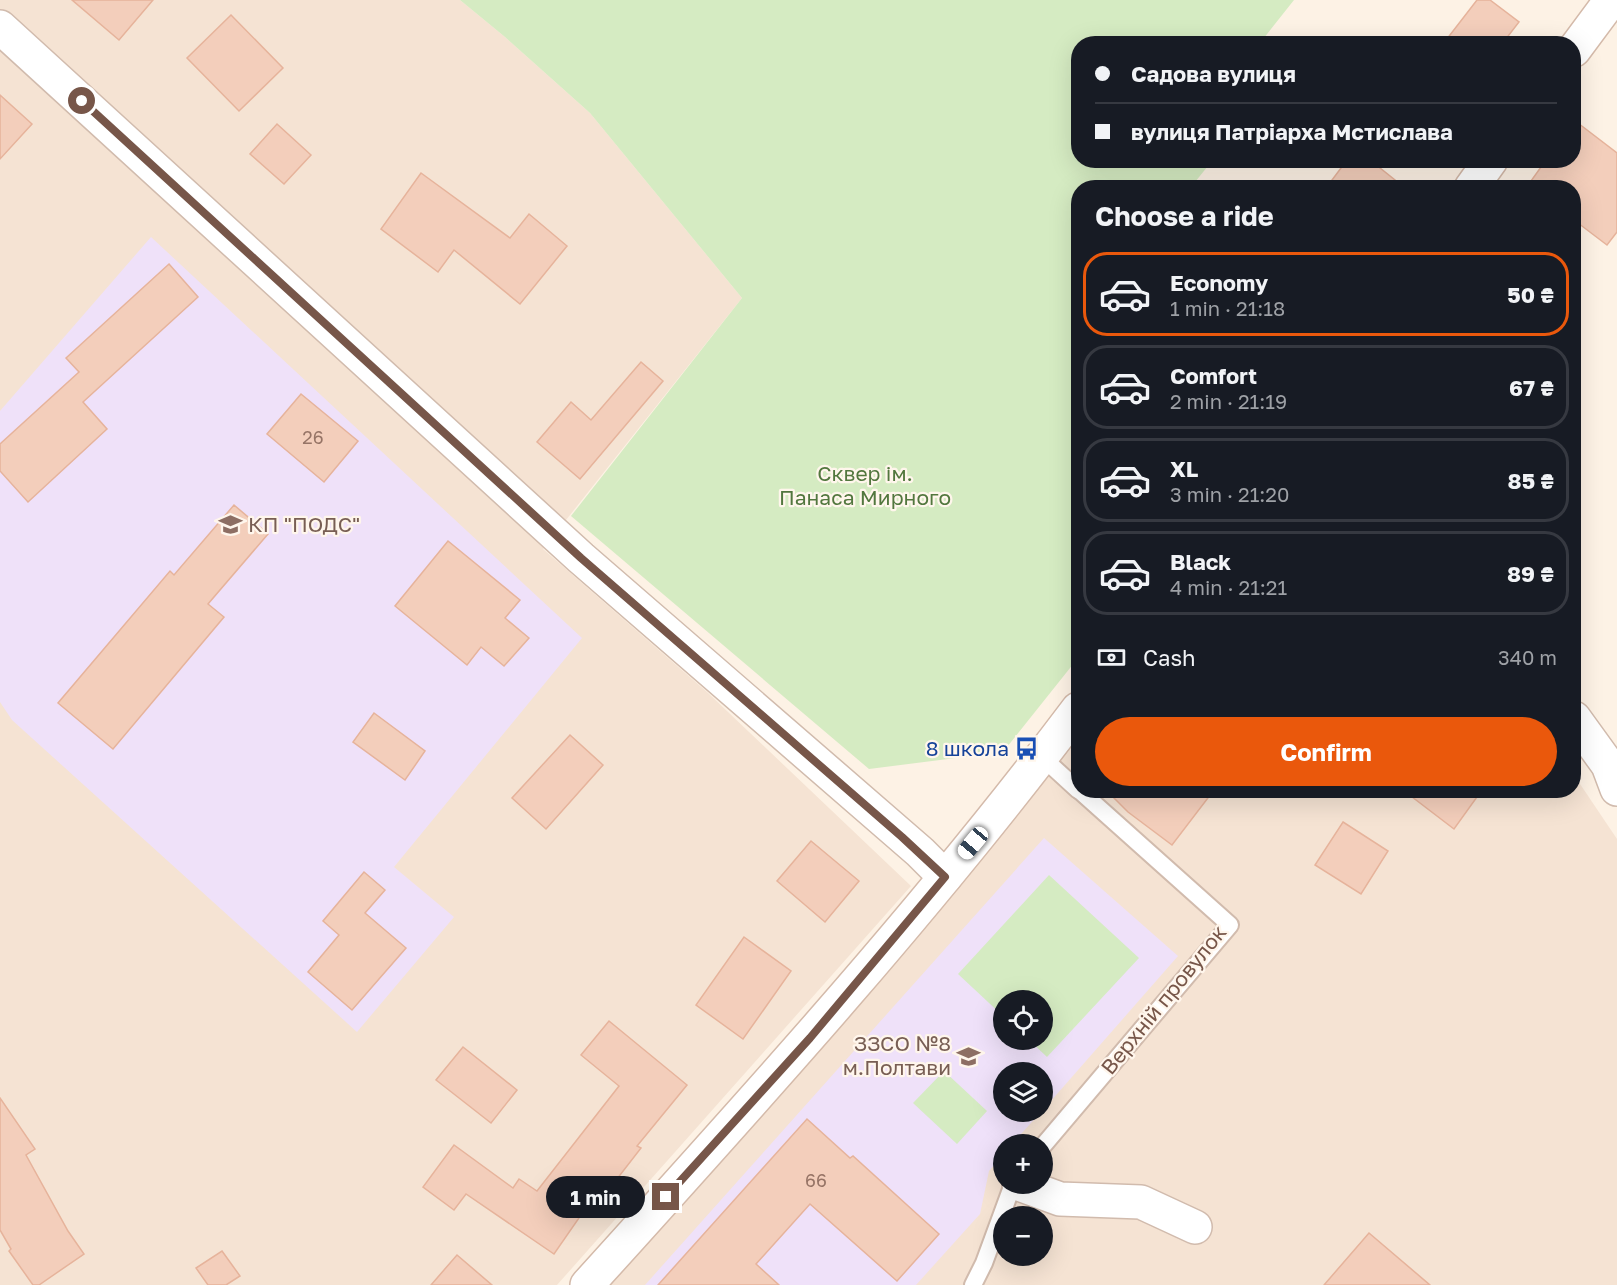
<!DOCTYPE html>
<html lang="en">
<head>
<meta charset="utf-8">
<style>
	:root { --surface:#171b24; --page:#242831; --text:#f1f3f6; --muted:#9ea1a6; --line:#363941; --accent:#ea580c }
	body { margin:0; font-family:"Golos Text",sans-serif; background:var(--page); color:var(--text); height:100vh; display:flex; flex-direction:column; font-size:22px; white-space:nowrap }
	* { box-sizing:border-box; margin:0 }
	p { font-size:20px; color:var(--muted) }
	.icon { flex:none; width:33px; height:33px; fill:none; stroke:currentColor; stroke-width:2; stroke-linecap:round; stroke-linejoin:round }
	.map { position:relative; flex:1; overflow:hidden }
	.drawer { position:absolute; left:1071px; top:180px; width:510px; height:618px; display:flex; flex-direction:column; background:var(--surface); border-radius:24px; box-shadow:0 6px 24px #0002 }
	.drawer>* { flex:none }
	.top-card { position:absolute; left:1071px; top:36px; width:510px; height:132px; border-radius:24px; box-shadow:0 6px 24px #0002; display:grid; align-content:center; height:132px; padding:0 24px; background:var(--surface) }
	.buttons { position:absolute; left:993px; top:990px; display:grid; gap:12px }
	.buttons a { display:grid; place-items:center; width:60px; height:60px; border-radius:50%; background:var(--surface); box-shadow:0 6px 24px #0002; font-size:30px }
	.end { position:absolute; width:27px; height:27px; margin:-14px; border:8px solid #775649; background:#fff; box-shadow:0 0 0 3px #fff }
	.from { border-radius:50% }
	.bubble { position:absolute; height:42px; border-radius:21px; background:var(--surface); box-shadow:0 6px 24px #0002; font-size:20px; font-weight:700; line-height:42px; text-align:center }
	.car { position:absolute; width:18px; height:36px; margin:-18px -9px; border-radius:8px; box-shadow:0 0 4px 2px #0007; background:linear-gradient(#fff 24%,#345 0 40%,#fff 0 76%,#345 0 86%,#fff 0) }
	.top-card b { display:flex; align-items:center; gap:21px; height:57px; font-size:22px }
	.top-card b+b { border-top:2px solid var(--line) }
	.top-card i { width:15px; height:15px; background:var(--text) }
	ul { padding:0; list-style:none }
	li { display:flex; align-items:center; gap:18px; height:84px; margin:0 12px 9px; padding:0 12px; border:3px solid var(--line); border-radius:24px }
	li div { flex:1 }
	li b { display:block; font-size:22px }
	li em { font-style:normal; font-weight:700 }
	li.active { border-color:var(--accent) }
	li>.icon { width:54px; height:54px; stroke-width:1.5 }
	h2 { padding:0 24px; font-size:27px; line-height:72px }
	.pay { display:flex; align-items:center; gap:15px; height:66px; padding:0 24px; font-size:22px }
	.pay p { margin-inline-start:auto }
	.button { display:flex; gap:12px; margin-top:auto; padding:12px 24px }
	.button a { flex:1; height:69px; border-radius:36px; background:var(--accent); color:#fff; font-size:24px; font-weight:700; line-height:69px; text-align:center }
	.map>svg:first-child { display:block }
</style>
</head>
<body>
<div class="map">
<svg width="1617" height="1285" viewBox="0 0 1617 1285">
	<rect width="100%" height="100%" fill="#fdf2e5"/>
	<!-- residential -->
	<g fill="#f5e3d3" fill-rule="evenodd">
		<polygon points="0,0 460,0 505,37 590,113 742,298 543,549 707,692 911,886 557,1285 0,1285"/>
		<path d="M 1078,736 L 1078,790 L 1574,790 L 1574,775 L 1617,839 L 1617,1285 L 608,1285 L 1048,776 ZM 1004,1000 L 1042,1000 L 1042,1040 L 1004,1040 ZM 1004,1072 L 1042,1072 L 1042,1112 L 1004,1112 ZM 1004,1144 L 1042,1144 L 1042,1184 L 1004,1184 ZM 1004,1216 L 1042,1216 L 1042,1256 L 1004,1256 Z"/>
	</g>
	<!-- education -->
	<g fill="#efe1f9" fill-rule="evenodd">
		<polygon points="151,237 582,638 394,867 454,917 357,1032 12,720 0,702 0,411"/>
		<path d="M 1044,838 L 1178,956 L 1043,1110 L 1042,1072 L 1004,1072 L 1004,1112 L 1041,1112 L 1012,1144 L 1004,1144 L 1003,1155 L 989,1171 L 980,1214 L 916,1285 L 645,1285 ZM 1004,1000 L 1042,1000 L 1042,1040 L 1004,1040 Z"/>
	</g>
	<!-- green -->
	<g fill="#d5ebc2">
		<polygon points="460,0 1294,0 1260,43 1078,44 1078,160 1212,161 1191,187 1078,188 1078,658 1003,752 869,769 571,516 742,298 590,113 505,37"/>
		<polygon points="1049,875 1139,958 1047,1057 1029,1040 1042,1040 1042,1000 1004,1000 1003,1016 958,974"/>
		<polygon points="944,1071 987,1111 957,1144 913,1103"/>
	</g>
	<!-- building -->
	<g fill="#f3cebb" stroke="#e6b39b" stroke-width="1.5">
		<polygon points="72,0 153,0 119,40"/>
		<polygon points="1477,0 1490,0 1519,22 1502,44 1443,44"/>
		<polygon points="231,15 283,68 239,111 187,58"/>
		<polygon points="0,95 32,124 0,159"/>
		<polygon points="1574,120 1617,153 1617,232 1607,245 1574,220 1574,188 1526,188 1546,160 1574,160"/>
		<polygon points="277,124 311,155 284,184 250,154"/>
		<polygon points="1347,160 1370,160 1405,188 1326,188"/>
		<polygon points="421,173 510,238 529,214 567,246 520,304 454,250 438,272 381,229"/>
		<polygon points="169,264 198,297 83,402 107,429 28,502 0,471 0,444 79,372 66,358"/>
		<polygon points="641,362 663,381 580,479 537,442 571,402 591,420"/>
		<polygon points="301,394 358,441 324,482 267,434"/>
		<polygon points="234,505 268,534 208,604 224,617 113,749 58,703 170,571 174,575"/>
		<polygon points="448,541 520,600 505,618 529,638 504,666 481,647 467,665 395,606"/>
		<polygon points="374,713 425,751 405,780 353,742"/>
		<polygon points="570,735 603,765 546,829 512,798"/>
		<polygon points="1106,790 1214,790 1172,845 1128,812"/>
		<polygon points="1403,790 1482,790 1454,829"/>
		<polygon points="1343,822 1388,851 1361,894 1315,865"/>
		<polygon points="811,841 859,881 825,922 777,881"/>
		<polygon points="364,872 385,890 365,913 406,948 352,1010 308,972 339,935 323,921"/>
		<polygon points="744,937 791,971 743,1039 696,1005"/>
		<polygon points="609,1021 687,1085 637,1146 641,1148 596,1206 590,1202 554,1254 466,1194 454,1210 423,1187 454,1145 513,1188 519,1179 537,1191 619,1086 581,1055"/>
		<polygon points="463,1047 517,1090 491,1123 436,1080"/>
		<polygon points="0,1098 35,1149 26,1155 68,1231 84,1254 39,1285 33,1285 9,1251 11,1249 0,1230"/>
		<polygon points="807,1119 850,1158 853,1156 939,1234 897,1281 810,1204 756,1264 779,1285 658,1285"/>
		<polygon points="1369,1233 1430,1285 1324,1285"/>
		<polygon points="222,1251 240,1276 226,1285 208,1285 196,1268"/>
		<polygon points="457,1255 492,1285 431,1285"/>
	</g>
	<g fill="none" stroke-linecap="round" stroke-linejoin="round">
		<defs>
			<g id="lane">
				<polyline points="1042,757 1078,790"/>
				<polyline points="1042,1147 1230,925 1079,790"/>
				<polyline points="973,1285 984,1263 1013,1184"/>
			</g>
			<g id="street">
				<polyline points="0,27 581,558 920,852 945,877"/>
				<polyline points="1574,718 1608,765 1617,789"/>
				<polyline points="1019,1184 1060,1199 1141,1202 1195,1227"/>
			</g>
			<g id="secondary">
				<polyline points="1574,50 1611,0"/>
				<polyline points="1471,188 1491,160"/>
				<path d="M 587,1285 C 756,1098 926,911 1078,709"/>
			</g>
		</defs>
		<!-- lane casing -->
		<use href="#lane" stroke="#d1bbad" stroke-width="20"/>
		<!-- street casing -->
		<use href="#street" stroke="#d1bbad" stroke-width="36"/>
		<!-- secondary casing -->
		<use href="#secondary" stroke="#d4baaa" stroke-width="36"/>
		<!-- lane -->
		<use href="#lane" stroke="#fff" stroke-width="16"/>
		<!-- street -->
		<use href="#street" stroke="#fff" stroke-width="33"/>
		<!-- secondary -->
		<use href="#secondary" stroke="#fff" stroke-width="33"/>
	</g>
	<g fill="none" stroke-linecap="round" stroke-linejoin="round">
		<!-- route -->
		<polyline stroke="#775649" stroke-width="8" points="82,101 581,558 902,837 945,877 810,1038 666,1197"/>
	</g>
	<!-- icons -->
	<defs>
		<symbol id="school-bare" viewBox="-9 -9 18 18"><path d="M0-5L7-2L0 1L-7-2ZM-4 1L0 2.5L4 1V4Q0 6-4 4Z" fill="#8d6e63" stroke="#fff6ec" stroke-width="2.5" paint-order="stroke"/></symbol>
		<symbol id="bus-bare" viewBox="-9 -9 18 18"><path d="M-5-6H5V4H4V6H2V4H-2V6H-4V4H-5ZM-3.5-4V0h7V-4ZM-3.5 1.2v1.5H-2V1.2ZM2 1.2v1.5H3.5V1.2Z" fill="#1a4fb4" stroke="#fff6ec" stroke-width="2.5" paint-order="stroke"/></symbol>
	</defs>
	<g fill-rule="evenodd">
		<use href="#school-bare" x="214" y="508" width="33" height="33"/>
		<use href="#bus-bare" x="1010" y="732" width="33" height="33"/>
		<use href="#school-bare" x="952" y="1040" width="33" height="33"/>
	</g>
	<g text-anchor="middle" stroke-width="4.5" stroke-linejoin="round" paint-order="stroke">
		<!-- number labels -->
		<g font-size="18" fill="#967466">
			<text x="313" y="444">26</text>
			<text x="816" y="1187">66</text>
		</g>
		<!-- park labels -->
		<g font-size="21" fill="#52773e" stroke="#fff6ec">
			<text x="865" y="481">Сквер ім.<tspan x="865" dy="24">Панаса Мирного</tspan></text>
		</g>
		<!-- education labels -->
		<g font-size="21" fill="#785e54" stroke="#fff6ec" text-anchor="start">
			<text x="248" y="532">КП "ПОДС"</text>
			<text x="951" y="1051" text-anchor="end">ЗЗСО №8<tspan x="951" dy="24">м.Полтави</tspan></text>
		</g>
		<!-- transit labels -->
		<g font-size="21" fill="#164399" stroke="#fff6ec" text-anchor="end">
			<text x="1009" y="756">8 школа</text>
		</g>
		<!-- street labels -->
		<g font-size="21" fill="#775649" stroke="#fff6ec">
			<text transform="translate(1164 1000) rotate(-51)" y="7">Верхній провулок</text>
		</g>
	</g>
</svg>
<div class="buttons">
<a><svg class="icon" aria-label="locate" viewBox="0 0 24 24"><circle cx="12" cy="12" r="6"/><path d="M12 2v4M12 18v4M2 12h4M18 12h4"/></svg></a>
<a><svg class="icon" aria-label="layers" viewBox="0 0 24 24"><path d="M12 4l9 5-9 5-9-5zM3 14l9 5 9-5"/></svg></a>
<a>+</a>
<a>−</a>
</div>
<i class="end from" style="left:82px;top:101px"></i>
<i class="end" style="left:666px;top:1197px"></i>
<div class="bubble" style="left:546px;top:1176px;width:99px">1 min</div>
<i class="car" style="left:973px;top:843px;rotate:220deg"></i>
<div class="top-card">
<b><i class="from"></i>Садова вулиця</b>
<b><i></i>вулиця Патріарха Мстислава</b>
</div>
<section class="drawer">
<h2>Choose a ride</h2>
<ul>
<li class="active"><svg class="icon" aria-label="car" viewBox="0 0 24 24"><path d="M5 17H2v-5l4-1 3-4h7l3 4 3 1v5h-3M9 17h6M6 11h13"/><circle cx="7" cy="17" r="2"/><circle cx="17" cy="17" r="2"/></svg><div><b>Economy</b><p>1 min · 21:18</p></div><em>50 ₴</em></li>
<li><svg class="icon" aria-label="car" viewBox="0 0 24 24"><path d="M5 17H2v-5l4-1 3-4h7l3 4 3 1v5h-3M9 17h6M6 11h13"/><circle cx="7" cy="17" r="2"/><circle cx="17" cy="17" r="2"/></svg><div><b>Comfort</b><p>2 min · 21:19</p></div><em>67 ₴</em></li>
<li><svg class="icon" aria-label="car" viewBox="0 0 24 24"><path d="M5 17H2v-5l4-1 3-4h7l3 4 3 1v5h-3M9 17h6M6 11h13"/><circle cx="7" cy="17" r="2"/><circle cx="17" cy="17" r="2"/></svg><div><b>XL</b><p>3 min · 21:20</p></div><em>85 ₴</em></li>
<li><svg class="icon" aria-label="car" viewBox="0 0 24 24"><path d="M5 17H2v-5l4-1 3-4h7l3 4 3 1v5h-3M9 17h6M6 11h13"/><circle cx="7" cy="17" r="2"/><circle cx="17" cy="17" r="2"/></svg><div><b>Black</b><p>4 min · 21:21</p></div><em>89 ₴</em></li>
</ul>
<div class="pay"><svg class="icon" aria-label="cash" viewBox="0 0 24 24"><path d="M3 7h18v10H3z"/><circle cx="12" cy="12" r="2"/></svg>Cash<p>340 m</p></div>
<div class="button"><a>Confirm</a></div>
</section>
</div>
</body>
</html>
